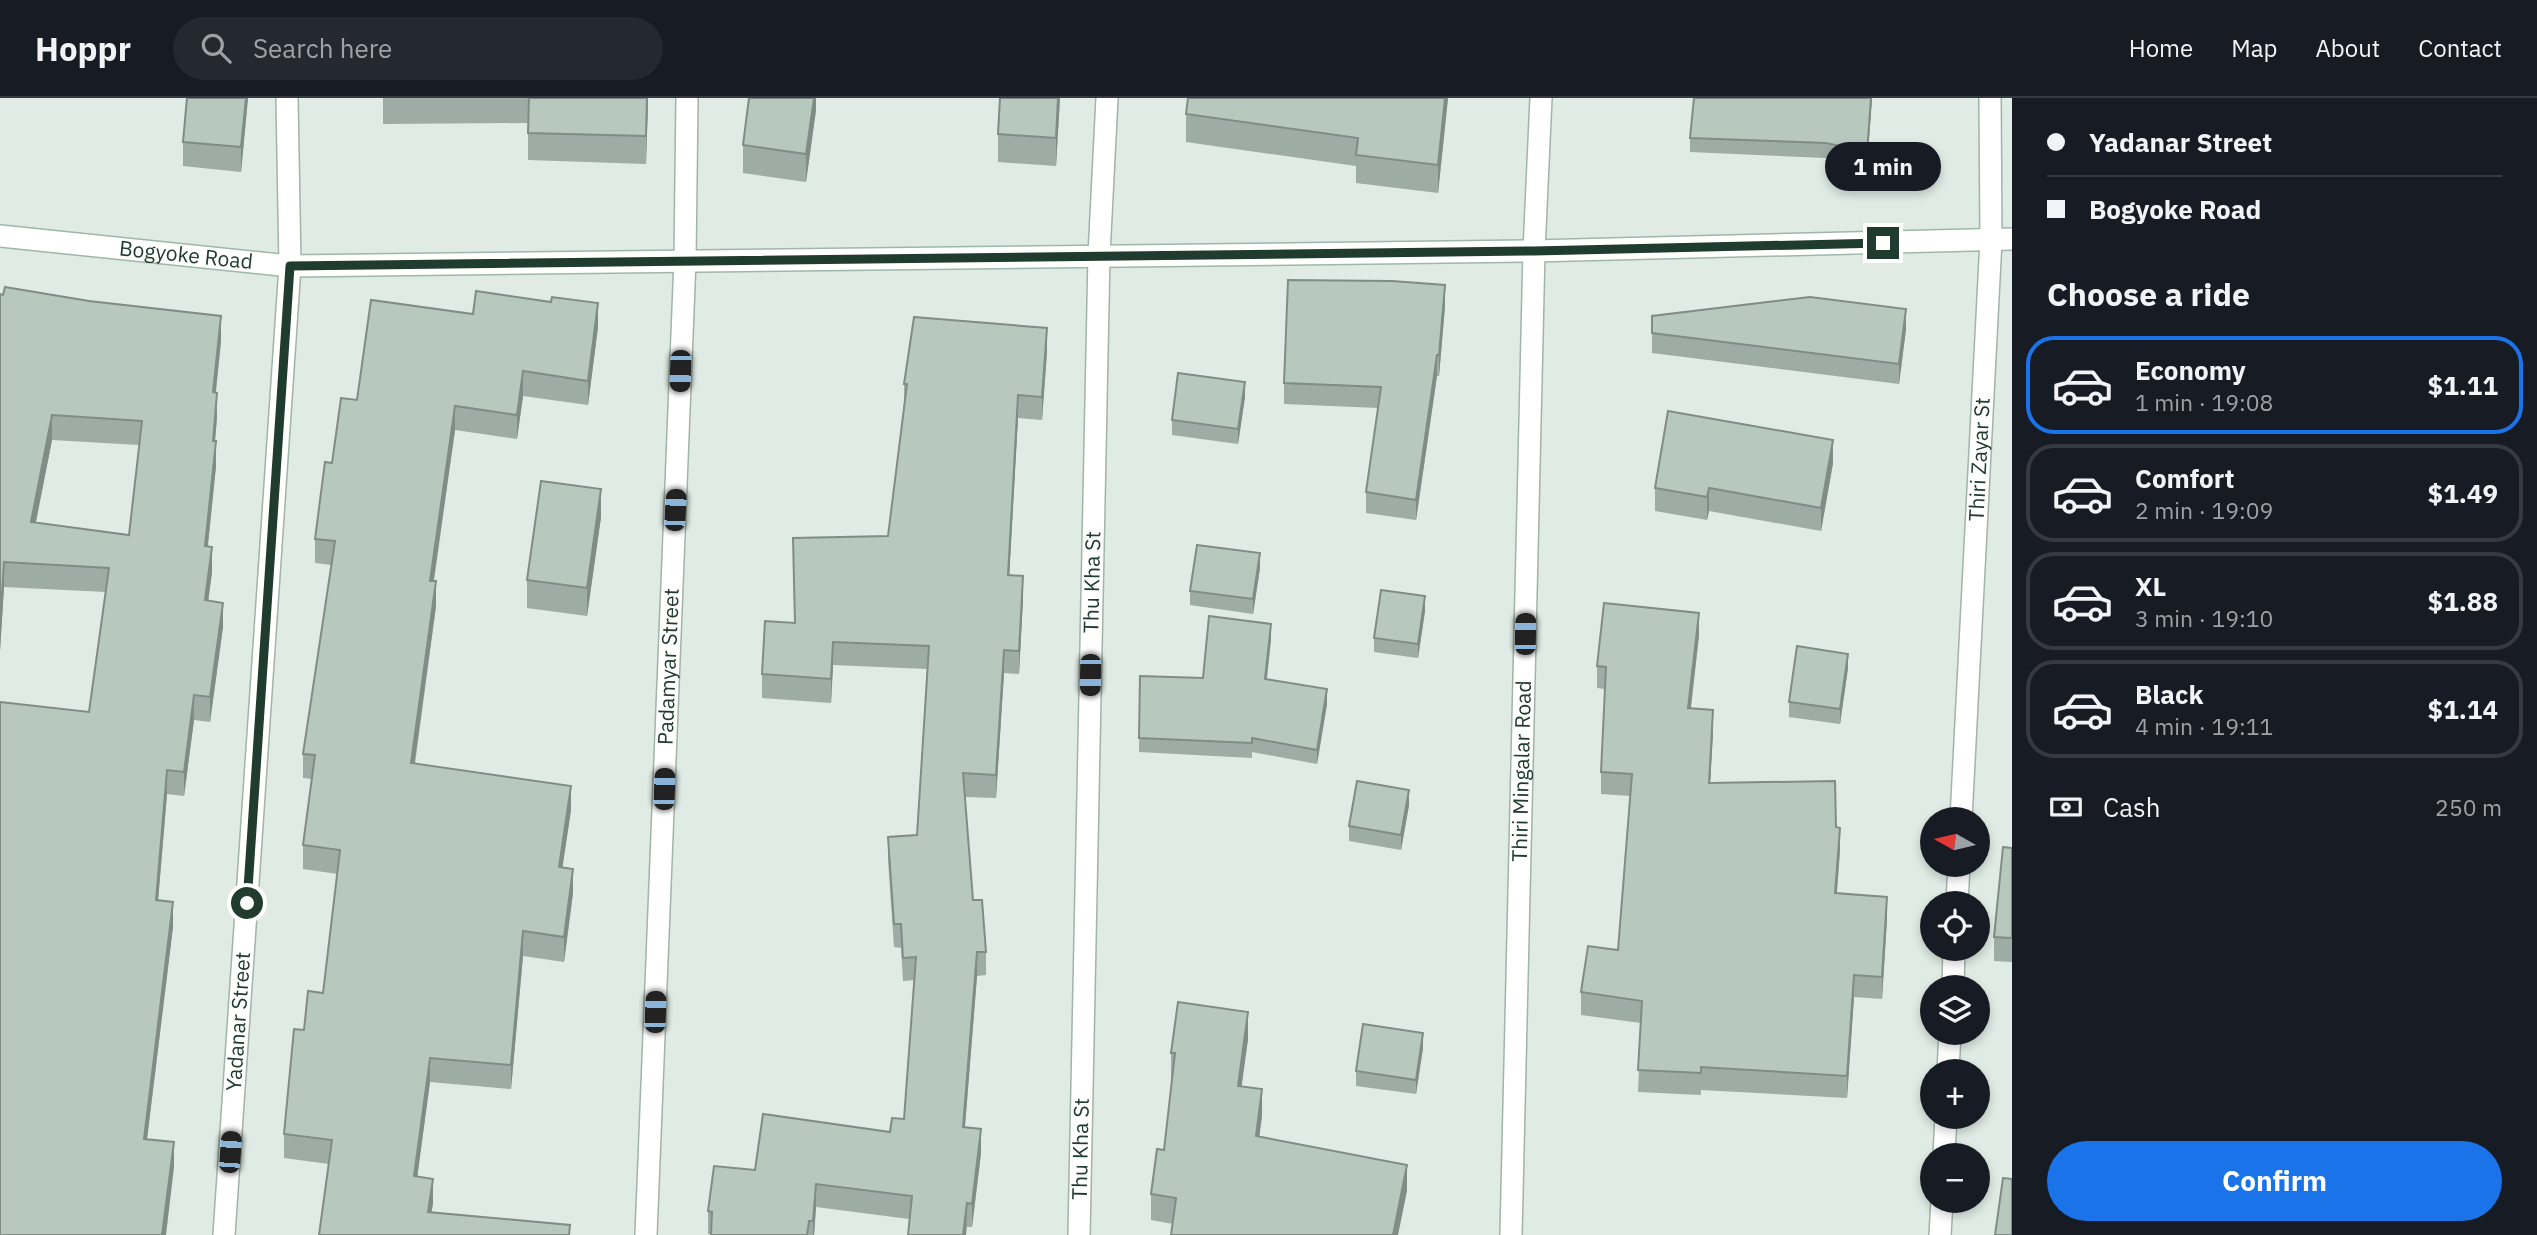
<!DOCTYPE html>
<html lang="en">
<head>
<meta charset="utf-8">
<style>
	:root { --surface:#171b24; --page:#242831; --text:#f1f3f6; --muted:#9ea1a6; --line:#363941; --accent:#1a73e8 }
	body { margin:0; font-family:"IBM Plex Sans",sans-serif; background:var(--page); color:var(--text); height:100vh; display:flex; flex-direction:column; font-size:26px; white-space:nowrap }
	* { box-sizing:border-box; margin:0 }
	p { font-size:23px; color:var(--muted) }
	.icon { flex:none; width:38px; height:38px; fill:none; stroke:currentColor; stroke-width:2; stroke-linecap:round; stroke-linejoin:round }
	.map { position:relative; flex:1; overflow:hidden }
	.side { display:flex; flex-direction:column; background:var(--surface); width:525px }
	.side>* { flex:none }
	.top-card { display:grid; align-content:center; height:154px; padding:0 35px; background:var(--surface) }
	.needle { width:46px; rotate:278deg }
	.tools { position:absolute; left:1920px; top:709px; display:grid; gap:14px }
	.tools a { display:grid; place-items:center; width:70px; height:70px; border-radius:50%; background:var(--surface); box-shadow:0 4px 10px #0003; font-size:35px }
	.end { position:absolute; width:32px; height:32px; margin:-16px; border:9px solid #203b30; background:#fff; box-shadow:0 0 0 4px #fff }
	.from { border-radius:50% }
	.bubble { position:absolute; height:49px; border-radius:24px; background:var(--surface); box-shadow:0 4px 10px #0003; font-size:23px; font-weight:800; line-height:49px; text-align:center }
	.car { position:absolute; width:21px; height:42px; margin:-21px -10px; border-radius:9px; box-shadow:0 0 5px 2px #0007; background:linear-gradient(#222 24%,#8ab4d8 0 40%,#222 0 76%,#8ab4d8 0 86%,#222 0) }
	.top-card b { display:flex; align-items:center; gap:24px; height:66px; font-size:26px }
	.top-card b+b { border-top:2px solid var(--line) }
	.top-card i { width:18px; height:18px; background:var(--text) }
	ul { padding:0; list-style:none }
	li { display:flex; align-items:center; gap:21px; height:98px; margin:0 14px 10px; padding:0 21px; border:4px solid var(--line); border-radius:28px }
	li div { flex:1 }
	li b { display:block; font-size:26px }
	li em { font-style:normal; font-weight:800 }
	li.current { border-color:var(--accent) }
	li>.icon { width:63px; height:63px; stroke-width:1.5 }
	h2 { padding:0 35px; font-size:32px; line-height:84px }
	.pay { display:flex; align-items:center; gap:18px; height:77px; padding:0 35px; font-size:26px }
	.pay p { margin-inline-start:auto }
	.primary-button { display:flex; gap:14px; margin-top:auto; padding:14px 35px }
	.primary-button a { flex:1; height:80px; border-radius:42px; background:var(--accent); color:#fff; font-size:28px; font-weight:800; line-height:80px; text-align:center }
	header { display:flex; align-items:center; gap:42px; box-sizing:border-box; height:98px; padding:0 35px; background:var(--surface); border-bottom:2px solid var(--line) }
	header strong { font-size:33px }
	nav { display:flex; gap:38px; margin-inline-start:auto; font-size:24px }
	.search { width:490px; height:63px; background:var(--page); display:flex; align-items:center; gap:18px; box-sizing:border-box; padding:0 24px; border-radius:38px; color:var(--muted); font-size:26px }
	main { display:flex; flex:1; min-height:0 }
	.map>svg:first-child { display:block }
</style>
</head>
<body>
<header>
<strong>Hoppr</strong>
<div class="search"><svg class="icon" aria-label="search" viewBox="0 0 24 24"><circle cx="10" cy="10" r="6"/><path d="M15 15l6 6"/></svg>Search here</div>
<nav><a>Home</a><a>Map</a><a>About</a><a>Contact</a></nav>
</header>
<main>
<div class="map">
<svg width="2012" height="1137" viewBox="0 0 2012 1137">
	<rect width="100%" height="100%" fill="#dfebe4"/>
	<g fill="none" stroke-linecap="round" stroke-linejoin="round">
		<defs>
			<g id="street">
				<path id="s1" d="M 1961,721 L 1991,142 L 1990,0"/>
				<polyline points="1957,805 1959,766"/>
				<polyline points="1953,889 1954,850"/>
				<polyline points="1948,973 1950,934"/>
				<polyline points="1944,1057 1946,1018"/>
				<path id="s2" d="M 224,1137 L 290,168 L 287,0"/>
				<path id="s3" d="M 646,1137 L 685,162 L 687,0"/>
				<path id="s4" d="M 1079,1137 L 1099,157 L 1107,0"/>
				<path id="s5" d="M 1511,1137 L 1534,153 L 1541,0"/>
				<polyline points="1940,1137 1942,1102"/>
			</g>
			<g id="secondary">
				<path id="s6" d="M 0,138 L 290,168 L 1534,153 L 2012,141"/>
			</g>
		</defs>
		<!-- street casing -->
		<use href="#street" stroke="#a2b3aa" stroke-width="24"/>
		<!-- secondary casing -->
		<use href="#secondary" stroke="#9eb7aa" stroke-width="24"/>
		<!-- street -->
		<use href="#street" stroke="#fff" stroke-width="21"/>
		<!-- secondary -->
		<use href="#secondary" stroke="#fff" stroke-width="21"/>
	</g>
	<!-- wall -->
	<g fill="#9daca4" fill-rule="evenodd">
		<polygon points="248,0 241,74 183,68 183,44"/>
		<polygon points="383,0 648,0 646,66 528,62 528,25 383,26"/>
		<polygon points="816,0 816,12 806,84 743,75 743,47"/>
		<polygon points="1000,0 1060,0 1056,68 998,64 998,36"/>
		<polygon points="1188,0 1448,0 1438,95 1356,85 1356,68 1186,44 1186,16"/>
		<polygon points="1872,0 1867,68 1826,60 1690,54 1690,40"/>
		<path d="M 0,196 L 221,243 L 216,294 L 217,319 L 215,343 L 216,368 L 208,448 L 212,474 L 208,503 L 223,529 L 210,624 L 194,622 L 184,698 L 167,696 L 158,802 L 173,829 L 147,1041 L 174,1069 L 0,1137 L 89,614 L 106,494 L 4,489 L 0,553 ZM 52,342 L 139,347 L 129,437 L 36,424 Z"/>
		<polygon points="1445,208 1439,278 1437,278 1416,422 1366,415 1366,394 1378,310 1284,306 1284,285"/>
		<polygon points="473,216 598,229 588,307 523,298 517,341 455,332 434,483 436,508 415,666 571,712 562,769 573,795 564,864 523,858 511,991 430,984 417,1079 433,1105 431,1115 570,1137 319,1137 329,1066 284,1060 284,1036 304,932 323,895 338,776 303,771 303,747 312,681 303,680 303,656 331,467 315,465 315,441 332,365 357,302"/>
		<polygon points="1652,218 1906,231 1899,286 1652,255"/>
		<polygon points="1047,253 1042,322 1018,320 1009,477 1023,501 1019,576 1004,575 996,700 965,699 973,802 986,854 986,877 977,878 965,1029 981,1055 972,1129 967,1129 966,1137 908,1137 909,1121 816,1109 814,1137 708,1136 708,1113 755,1072 890,1034 904,1021 915,882 903,883 901,850 894,849 888,762 888,739 917,737 927,571 833,567 831,605 762,600 762,576 794,525 888,438 904,306 904,286"/>
		<polygon points="1245,299 1238,346 1172,337 1172,322"/>
		<polygon points="1833,365 1821,433 1709,413 1707,422 1655,413 1655,390"/>
		<polygon points="601,419 587,518 527,510 527,482"/>
		<polygon points="1260,470 1253,516 1190,507 1190,493"/>
		<polygon points="1425,513 1418,560 1374,554 1374,540"/>
		<polygon points="1699,537 1691,610 1713,634 1710,685 1836,729 1840,752 1837,795 1887,821 1882,901 1854,899 1847,1000 1701,992 1701,997 1638,994 1641,925 1581,917 1581,894 1618,852 1630,698 1601,696 1601,674 1605,591 1597,590 1597,568"/>
		<polygon points="1271,541 1267,581 1327,606 1317,666 1252,654 1252,660 1139,654 1140,578 1203,580"/>
		<polygon points="1848,570 1840,626 1789,619 1789,604"/>
		<polygon points="1409,707 1401,752 1349,743 1349,728"/>
		<polygon points="2012,750 2012,864 1994,863 1994,839"/>
		<polygon points="1248,941 1241,989 1262,1018 1259,1038 1407,1093 1173,1126 1151,1122 1151,1096 1164,1052 1172,981 1171,981 1171,955"/>
		<polygon points="1423,950 1416,996 1356,988 1356,973"/>
	</g>
	<!-- shaded-wall -->
	<g fill="#808c86">
		<polygon points="246,0 248,0 241,74 241,49"/>
		<polygon points="647,0 648,0 646,66 646,38"/>
		<polygon points="814,0 816,0 816,12 806,84 806,56"/>
		<polygon points="1058,0 1060,0 1056,68 1056,40"/>
		<polygon points="1445,0 1448,0 1438,95 1438,67"/>
		<polygon points="1871,0 1872,0 1867,68 1867,54"/>
		<polygon points="1445,187 1445,208 1439,278 1439,257"/>
		<polygon points="598,205 598,229 588,307 588,283"/>
		<polygon points="1906,211 1906,231 1899,286 1899,266"/>
		<polygon points="221,218 221,243 213,319 213,294"/>
		<polygon points="1047,230 1047,253 1042,322 1042,299"/>
		<polygon points="1437,257 1437,278 1416,422 1416,402"/>
		<polygon points="523,273 523,298 517,341 517,317"/>
		<polygon points="1245,284 1245,299 1238,346 1238,331"/>
		<polygon points="217,295 217,319 213,367 213,343"/>
		<polygon points="1018,297 1018,320 1008,501 1008,477"/>
		<polygon points="455,308 455,332 430,507 430,483"/>
		<polygon points="52,317 52,342 31,448 31,424"/>
		<polygon points="1833,342 1833,365 1821,433 1821,410"/>
		<polygon points="216,343 216,368 205,473 205,448"/>
		<polygon points="1709,390 1709,413 1707,422 1707,399"/>
		<polygon points="601,391 601,419 587,518 587,490"/>
		<polygon points="212,449 212,474 205,527 205,502"/>
		<polygon points="1260,455 1260,470 1253,516 1253,501"/>
		<polygon points="4,464 4,489 0,553 0,528"/>
		<polygon points="1023,478 1023,501 1019,576 1019,553"/>
		<polygon points="436,483 436,508 411,690 411,665"/>
		<polygon points="1425,498 1425,513 1418,560 1418,546"/>
		<polygon points="223,505 223,529 210,624 210,599"/>
		<polygon points="1699,515 1699,537 1688,632 1688,610"/>
		<polygon points="1271,526 1271,541 1265,595 1265,581"/>
		<polygon points="833,544 833,567 831,605 831,581"/>
		<polygon points="1004,552 1004,575 996,700 996,677"/>
		<polygon points="1848,556 1848,570 1840,626 1840,611"/>
		<polygon points="1327,591 1327,606 1317,666 1317,652"/>
		<polygon points="194,597 194,622 184,698 184,674"/>
		<polygon points="1713,612 1713,634 1709,707 1709,685"/>
		<polygon points="167,672 167,696 156,827 156,802"/>
		<polygon points="571,688 571,712 559,793 559,769"/>
		<polygon points="1409,692 1409,707 1401,752 1401,737"/>
		<polygon points="1840,730 1840,752 1835,817 1835,795"/>
		<polygon points="573,771 573,795 564,864 564,839"/>
		<polygon points="1887,799 1887,821 1882,901 1882,879"/>
		<polygon points="173,804 173,829 144,1065 144,1041"/>
		<polygon points="523,833 523,858 511,991 511,967"/>
		<polygon points="977,854 977,878 963,1052 963,1029"/>
		<polygon points="1854,877 1854,899 1847,1000 1847,978"/>
		<polygon points="1248,914 1248,941 1238,1015 1238,988"/>
		<polygon points="1423,935 1423,950 1416,996 1416,982"/>
		<polygon points="430,960 430,984 414,1103 414,1078"/>
		<polygon points="1262,991 1262,1018 1256,1064 1256,1038"/>
		<polygon points="981,1031 981,1055 972,1129 972,1106"/>
		<polygon points="174,1044 174,1069 166,1137 162,1137"/>
		<polygon points="1407,1067 1407,1093 1398,1137 1393,1137"/>
		<polygon points="433,1081 433,1105 428,1137 428,1114"/>
		<polygon points="816,1086 816,1109 814,1137 813,1137 813,1123"/>
		<polygon points="967,1105 966,1137 963,1137"/>
	</g>
	<!-- building -->
	<g fill="#b7c8bf" stroke="#808c86" stroke-width="2" fill-rule="evenodd">
		<polygon points="187,0 246,0 241,49 183,44"/>
		<polygon points="529,0 647,0 646,38 528,35"/>
		<polygon points="749,0 814,0 806,56 743,47"/>
		<polygon points="1000,0 1058,0 1056,40 998,36"/>
		<polygon points="1188,0 1445,0 1438,67 1356,57 1358,40 1186,16"/>
		<polygon points="1694,0 1871,0 1867,54 1826,45 1690,40"/>
		<polygon points="1288,182 1392,183 1445,187 1439,257 1437,257 1416,402 1366,394 1381,289 1284,285"/>
		<path d="M 5,189 L 89,203 L 221,218 L 213,294 L 217,295 L 213,343 L 216,343 L 205,448 L 212,449 L 205,502 L 223,505 L 210,599 L 194,597 L 184,674 L 167,672 L 156,802 L 173,804 L 144,1041 L 174,1044 L 162,1137 L 0,1137 L 0,604 L 89,614 L 109,470 L 4,464 L 0,528 L 0,196 L 3,197 ZM 52,317 L 142,323 L 129,437 L 31,424 Z"/>
		<polygon points="476,193 551,204 552,199 598,205 588,283 523,273 517,317 455,308 430,483 436,483 411,665 571,688 559,769 573,771 564,839 523,833 511,967 430,960 414,1078 433,1081 428,1114 570,1127 569,1137 319,1137 332,1042 284,1036 294,931 304,932 308,893 323,895 340,752 303,747 315,657 303,656 335,443 315,441 325,364 332,365 341,300 357,302 371,202 473,216"/>
		<polygon points="1810,199 1906,211 1899,266 1652,235 1652,218"/>
		<polygon points="914,219 1047,230 1042,299 1018,297 1008,477 1023,478 1019,553 1004,552 996,677 963,675 973,802 982,802 986,854 977,854 963,1029 981,1031 972,1106 967,1105 963,1137 908,1137 912,1098 816,1086 813,1123 809,1123 807,1137 711,1137 712,1114 708,1113 714,1068 755,1072 763,1016 890,1034 892,1020 904,1021 916,859 903,860 901,826 894,826 888,739 917,737 929,548 833,544 831,581 762,576 765,523 795,525 793,440 888,438 907,286 904,286"/>
		<polygon points="1178,275 1245,284 1238,331 1172,322"/>
		<polygon points="1668,313 1833,342 1821,410 1709,390 1707,399 1655,390"/>
		<polygon points="541,383 601,391 587,490 527,482"/>
		<polygon points="1197,447 1260,455 1253,501 1190,493"/>
		<polygon points="1381,492 1425,498 1418,546 1374,540"/>
		<polygon points="1604,505 1699,515 1688,610 1713,612 1709,685 1835,683 1836,729 1840,730 1835,795 1887,799 1882,879 1854,877 1847,978 1701,969 1701,975 1638,972 1642,903 1581,894 1588,848 1618,852 1632,676 1601,674 1606,569 1597,568"/>
		<polygon points="1209,518 1271,526 1265,581 1327,591 1317,652 1252,640 1252,645 1139,640 1140,578 1203,580"/>
		<polygon points="1797,548 1848,556 1840,611 1789,604"/>
		<polygon points="1357,683 1409,692 1401,737 1349,728"/>
		<polygon points="2003,749 2012,750 2012,840 1994,839"/>
		<polygon points="1178,904 1248,914 1238,988 1262,991 1256,1038 1407,1067 1393,1137 1171,1137 1176,1100 1151,1096 1157,1051 1164,1052 1175,955 1171,955"/>
		<polygon points="1363,926 1423,935 1416,982 1356,973"/>
		<polygon points="2003,1080 2012,1081 2012,1137 1995,1137"/>
	</g>
	<g fill="none" stroke-linecap="round" stroke-linejoin="round">
		<!-- route -->
		<polyline stroke="#203b30" stroke-width="9" points="247,805 290,168 1534,153 1883,145"/>
	</g>
	<g text-anchor="middle" stroke-width="5" stroke-linejoin="round" paint-order="stroke">
		<!-- street labels -->
		<g font-size="21" fill="#203b30" stroke="#f0f7f2">
			<text dy="7" stroke="none"><textPath href="#s6" startOffset="187">Bogyoke Road</textPath></text>
			<text dy="7" stroke="none"><textPath href="#s1" startOffset="360">Thiri Zayar St</textPath></text>
			<text dy="7" stroke="none"><textPath href="#s4" startOffset="653">Thu Kha St</textPath></text>
			<text dy="7" stroke="none"><textPath href="#s3" startOffset="569">Padamyar Street</textPath></text>
			<text dy="7" stroke="none"><textPath href="#s5" startOffset="464">Thiri Mingalar Road</textPath></text>
			<text dy="7" stroke="none"><textPath href="#s2" startOffset="214">Yadanar Street</textPath></text>
			<text dy="7" stroke="none"><textPath href="#s4" startOffset="86">Thu Kha St</textPath></text>
		</g>
	</g>
</svg>
<div class="tools">
<a><svg class="needle" viewBox="-14 -14 28 28"><path d="M0-13l5 13h-10z" fill="#e53935"/><path d="M0 13l5-13h-10z" fill="#9ea1a6"/></svg></a>
<a><svg class="icon" aria-label="locate" viewBox="0 0 24 24"><circle cx="12" cy="12" r="6"/><path d="M12 2v4M12 18v4M2 12h4M18 12h4"/></svg></a>
<a><svg class="icon" aria-label="layers" viewBox="0 0 24 24"><path d="M12 4l9 5-9 5-9-5zM3 14l9 5 9-5"/></svg></a>
<a>+</a>
<a>−</a>
</div>
<i class="end from" style="left:247px;top:805px"></i>
<i class="end" style="left:1883px;top:145px"></i>
<div class="bubble" style="left:1825px;top:44px;width:116px">1 min</div>
<i class="car" style="left:680px;top:273px;rotate:182deg"></i>
<i class="car" style="left:675px;top:412px;rotate:3deg"></i>
<i class="car" style="left:1525px;top:536px;rotate:1deg"></i>
<i class="car" style="left:1090px;top:577px;rotate:181deg"></i>
<i class="car" style="left:664px;top:691px;rotate:2deg"></i>
<i class="car" style="left:655px;top:914px;rotate:2deg"></i>
<i class="car" style="left:230px;top:1054px;rotate:4deg"></i>
</div>
<section class="side">
<div class="top-card">
<b><i class="from"></i>Yadanar Street</b>
<b><i></i>Bogyoke Road</b>
</div>
<h2>Choose a ride</h2>
<ul>
<li class="current"><svg class="icon" aria-label="car" viewBox="0 0 24 24"><path d="M5 17H2v-5l4-1 3-4h7l3 4 3 1v5h-3M9 17h6M6 11h13"/><circle cx="7" cy="17" r="2"/><circle cx="17" cy="17" r="2"/></svg><div><b>Economy</b><p>1 min · 19:08</p></div><em>$1.11</em></li>
<li><svg class="icon" aria-label="car" viewBox="0 0 24 24"><path d="M5 17H2v-5l4-1 3-4h7l3 4 3 1v5h-3M9 17h6M6 11h13"/><circle cx="7" cy="17" r="2"/><circle cx="17" cy="17" r="2"/></svg><div><b>Comfort</b><p>2 min · 19:09</p></div><em>$1.49</em></li>
<li><svg class="icon" aria-label="car" viewBox="0 0 24 24"><path d="M5 17H2v-5l4-1 3-4h7l3 4 3 1v5h-3M9 17h6M6 11h13"/><circle cx="7" cy="17" r="2"/><circle cx="17" cy="17" r="2"/></svg><div><b>XL</b><p>3 min · 19:10</p></div><em>$1.88</em></li>
<li><svg class="icon" aria-label="car" viewBox="0 0 24 24"><path d="M5 17H2v-5l4-1 3-4h7l3 4 3 1v5h-3M9 17h6M6 11h13"/><circle cx="7" cy="17" r="2"/><circle cx="17" cy="17" r="2"/></svg><div><b>Black</b><p>4 min · 19:11</p></div><em>$1.14</em></li>
</ul>
<div class="pay"><svg class="icon" aria-label="cash" viewBox="0 0 24 24"><path d="M3 7h18v10H3z"/><circle cx="12" cy="12" r="2"/></svg>Cash<p>250 m</p></div>
<div class="primary-button"><a>Confirm</a></div>
</section>
</main>
</body>
</html>
